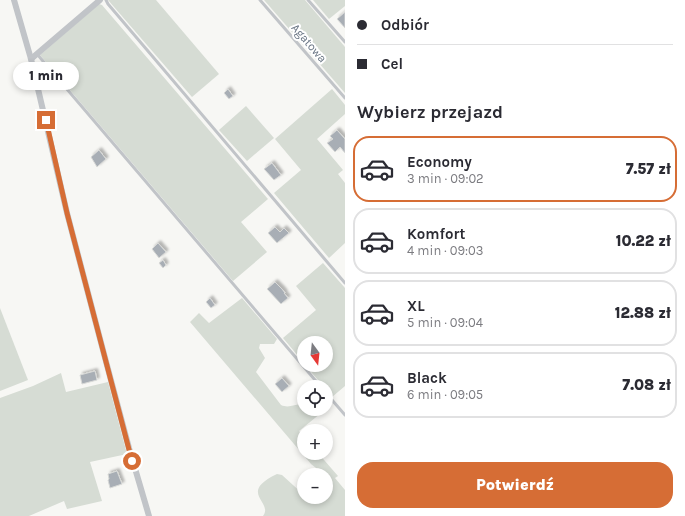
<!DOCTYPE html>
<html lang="pl">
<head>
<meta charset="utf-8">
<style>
	:root { --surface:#fff; --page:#f7f7f7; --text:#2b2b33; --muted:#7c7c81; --line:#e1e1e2; --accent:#d66d35 }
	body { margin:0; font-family:Karla,sans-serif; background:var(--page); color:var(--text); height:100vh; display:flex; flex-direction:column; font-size:15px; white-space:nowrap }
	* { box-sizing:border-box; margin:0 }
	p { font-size:13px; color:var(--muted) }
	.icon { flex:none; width:22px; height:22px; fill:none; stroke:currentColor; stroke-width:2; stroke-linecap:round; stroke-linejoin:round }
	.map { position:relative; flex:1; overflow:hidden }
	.drawer { display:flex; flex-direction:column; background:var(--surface); width:340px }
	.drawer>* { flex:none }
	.banner { display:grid; align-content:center; height:88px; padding:0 12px; background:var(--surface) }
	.needle { width:26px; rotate:165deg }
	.tools { position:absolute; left:297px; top:336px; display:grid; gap:8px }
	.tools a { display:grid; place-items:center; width:36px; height:36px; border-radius:50%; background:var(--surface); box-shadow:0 2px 6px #0003; font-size:20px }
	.end { position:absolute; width:18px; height:18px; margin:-9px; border:5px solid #d66d35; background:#fff; box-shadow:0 0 0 2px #fff }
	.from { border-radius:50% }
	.bubble { position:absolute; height:28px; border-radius:14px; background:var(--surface); box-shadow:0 2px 6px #0003; font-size:13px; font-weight:800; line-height:28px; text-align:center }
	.banner b { display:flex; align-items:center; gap:14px; height:38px; font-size:15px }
	.banner b+b { border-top:1px solid var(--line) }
	.banner i { width:10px; height:10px; background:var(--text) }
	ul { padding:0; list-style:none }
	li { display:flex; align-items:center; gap:12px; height:66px; margin:0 8px 6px; padding:0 4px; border:2px solid var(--line); border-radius:16px }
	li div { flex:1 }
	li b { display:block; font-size:15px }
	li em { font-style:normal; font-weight:800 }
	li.current { border-color:var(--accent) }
	li>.icon { width:36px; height:36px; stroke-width:1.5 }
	h2 { padding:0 12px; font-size:18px; line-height:48px }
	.primary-button { display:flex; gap:8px; margin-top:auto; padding:8px 12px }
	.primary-button a { flex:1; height:46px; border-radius:16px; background:var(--accent); color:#fff; font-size:16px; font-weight:800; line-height:46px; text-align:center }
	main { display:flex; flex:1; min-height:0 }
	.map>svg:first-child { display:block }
</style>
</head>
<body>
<main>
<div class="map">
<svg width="345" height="516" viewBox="0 0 345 516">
	<defs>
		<filter id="shadow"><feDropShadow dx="2.5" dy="-2.5" stdDeviation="1" flood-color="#0004"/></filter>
	</defs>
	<rect width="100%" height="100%" fill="#f7f7f4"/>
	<!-- green -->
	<g fill="#d6dcd4">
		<polygon points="108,0 156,0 219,74 192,97"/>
		<polygon points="264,0 305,0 345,47 345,93"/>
		<polygon points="313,0 345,0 345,6 329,19"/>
		<polygon points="99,4 102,5 268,199 241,222 267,252 233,281 40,55"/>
		<polygon points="332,89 345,105 345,114 317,139 343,170 338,174 345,183 345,243 329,258 274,193 301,170 275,139"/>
		<polygon points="246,106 274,138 247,161 219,130"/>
		<polygon points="323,263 345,288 345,386 332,397 326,389 326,387 324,387 305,365 326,365 326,343 304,343 304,363 283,338 316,310 296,286"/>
		<path d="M 242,298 L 277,339 L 274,344 L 260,344 L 259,348 L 265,358 L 256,372 L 281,405 C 290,409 295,403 304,404 L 304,409 L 326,409 L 299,431 L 304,436 L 304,453 L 318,453 L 338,476 L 335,478 L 345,490 L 345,516 L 263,516 C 274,502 237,493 277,474 L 282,475 L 304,495 L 304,497 C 311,499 318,497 326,497 L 326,475 L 309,475 L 316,468 L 311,464 L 190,322 L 199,313 L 209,323 Z"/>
		<polygon points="0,308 28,380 0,391"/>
		<polygon points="61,373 66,392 108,382 127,454 90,462 102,501 67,509 64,501 29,516 0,516 0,398 33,386"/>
	</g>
	<!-- building -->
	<g fill="#a8aeb5" stroke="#d8d9d7" filter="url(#shadow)">
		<polygon points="345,12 345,28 337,19"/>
		<polygon points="26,71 29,81 20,84 16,74"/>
		<polygon points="228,89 233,96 229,99 224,93"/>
		<polygon points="337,130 345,139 345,153 340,147 335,152 327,143 333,139 330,136"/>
		<polygon points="99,150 106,159 97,167 91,157"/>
		<polygon points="272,163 281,175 274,180 264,169"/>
		<polygon points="275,227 280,232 284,228 289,233 277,243 268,233"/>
		<polygon points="158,243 166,252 159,258 152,249"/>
		<polygon points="163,260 166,265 163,268 159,263"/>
		<polygon points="275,282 282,289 285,293 284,293 288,298 281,304 267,289"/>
		<polygon points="210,298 215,305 211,308 206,302"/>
		<polygon points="95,371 97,380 82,384 80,375"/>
		<polygon points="282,378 289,386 282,392 275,384"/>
		<polygon points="117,471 122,484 110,488 108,480 109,479 108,474"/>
	</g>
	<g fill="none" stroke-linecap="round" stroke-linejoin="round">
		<!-- lane -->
		<g stroke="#c1c4c8" stroke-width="3">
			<polyline points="106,0 108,4 345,283"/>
			<polyline points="260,0 345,98"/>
			<polyline points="308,0 345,42"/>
			<polyline points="37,54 321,387"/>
			<polyline points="326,393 345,415"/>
		</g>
		<!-- street -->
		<g stroke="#c1c4c8" stroke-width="6">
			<polyline points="14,0 31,59 67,213 104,354 129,448 149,516"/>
			<polyline points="31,59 100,0"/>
		</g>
	</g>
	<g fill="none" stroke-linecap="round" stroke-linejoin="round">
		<!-- route -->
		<polyline stroke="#d66d35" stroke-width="5" points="46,120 67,213 132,461"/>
	</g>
	<g text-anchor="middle" stroke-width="4" stroke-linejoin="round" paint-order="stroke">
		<!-- street labels -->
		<g font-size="12" fill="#687483" stroke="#fff">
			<text transform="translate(309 43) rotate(49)" y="4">Agatowa</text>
		</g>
	</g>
</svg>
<div class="tools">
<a><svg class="needle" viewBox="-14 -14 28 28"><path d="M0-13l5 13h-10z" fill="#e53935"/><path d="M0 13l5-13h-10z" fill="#7c7c81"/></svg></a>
<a><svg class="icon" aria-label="locate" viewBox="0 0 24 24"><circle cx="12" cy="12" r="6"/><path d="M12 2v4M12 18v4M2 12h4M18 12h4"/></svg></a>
<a>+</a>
<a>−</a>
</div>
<i class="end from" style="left:132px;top:461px"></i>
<i class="end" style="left:46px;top:120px"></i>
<div class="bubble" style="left:13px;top:62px;width:66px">1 min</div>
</div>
<section class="drawer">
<div class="banner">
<b><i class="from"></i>Odbiór</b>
<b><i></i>Cel</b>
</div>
<h2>Wybierz przejazd</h2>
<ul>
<li class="current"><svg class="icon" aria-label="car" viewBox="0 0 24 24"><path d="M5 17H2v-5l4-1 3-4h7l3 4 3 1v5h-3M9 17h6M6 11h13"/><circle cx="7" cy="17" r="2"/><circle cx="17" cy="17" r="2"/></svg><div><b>Economy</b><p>3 min · 09:02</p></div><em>7.57 zł</em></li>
<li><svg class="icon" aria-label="car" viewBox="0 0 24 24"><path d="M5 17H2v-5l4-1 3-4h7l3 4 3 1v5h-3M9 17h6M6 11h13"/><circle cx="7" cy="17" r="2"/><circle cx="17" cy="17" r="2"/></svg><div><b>Komfort</b><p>4 min · 09:03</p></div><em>10.22 zł</em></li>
<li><svg class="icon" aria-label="car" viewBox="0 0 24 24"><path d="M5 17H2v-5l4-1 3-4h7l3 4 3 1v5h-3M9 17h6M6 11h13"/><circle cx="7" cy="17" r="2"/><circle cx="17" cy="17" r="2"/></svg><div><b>XL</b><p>5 min · 09:04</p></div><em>12.88 zł</em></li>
<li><svg class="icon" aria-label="car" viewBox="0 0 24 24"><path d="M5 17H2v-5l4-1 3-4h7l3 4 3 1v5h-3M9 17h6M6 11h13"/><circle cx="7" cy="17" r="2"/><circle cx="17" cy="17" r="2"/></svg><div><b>Black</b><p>6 min · 09:05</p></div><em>7.08 zł</em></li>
</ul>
<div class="primary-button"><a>Potwierdź</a></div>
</section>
</main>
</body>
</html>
